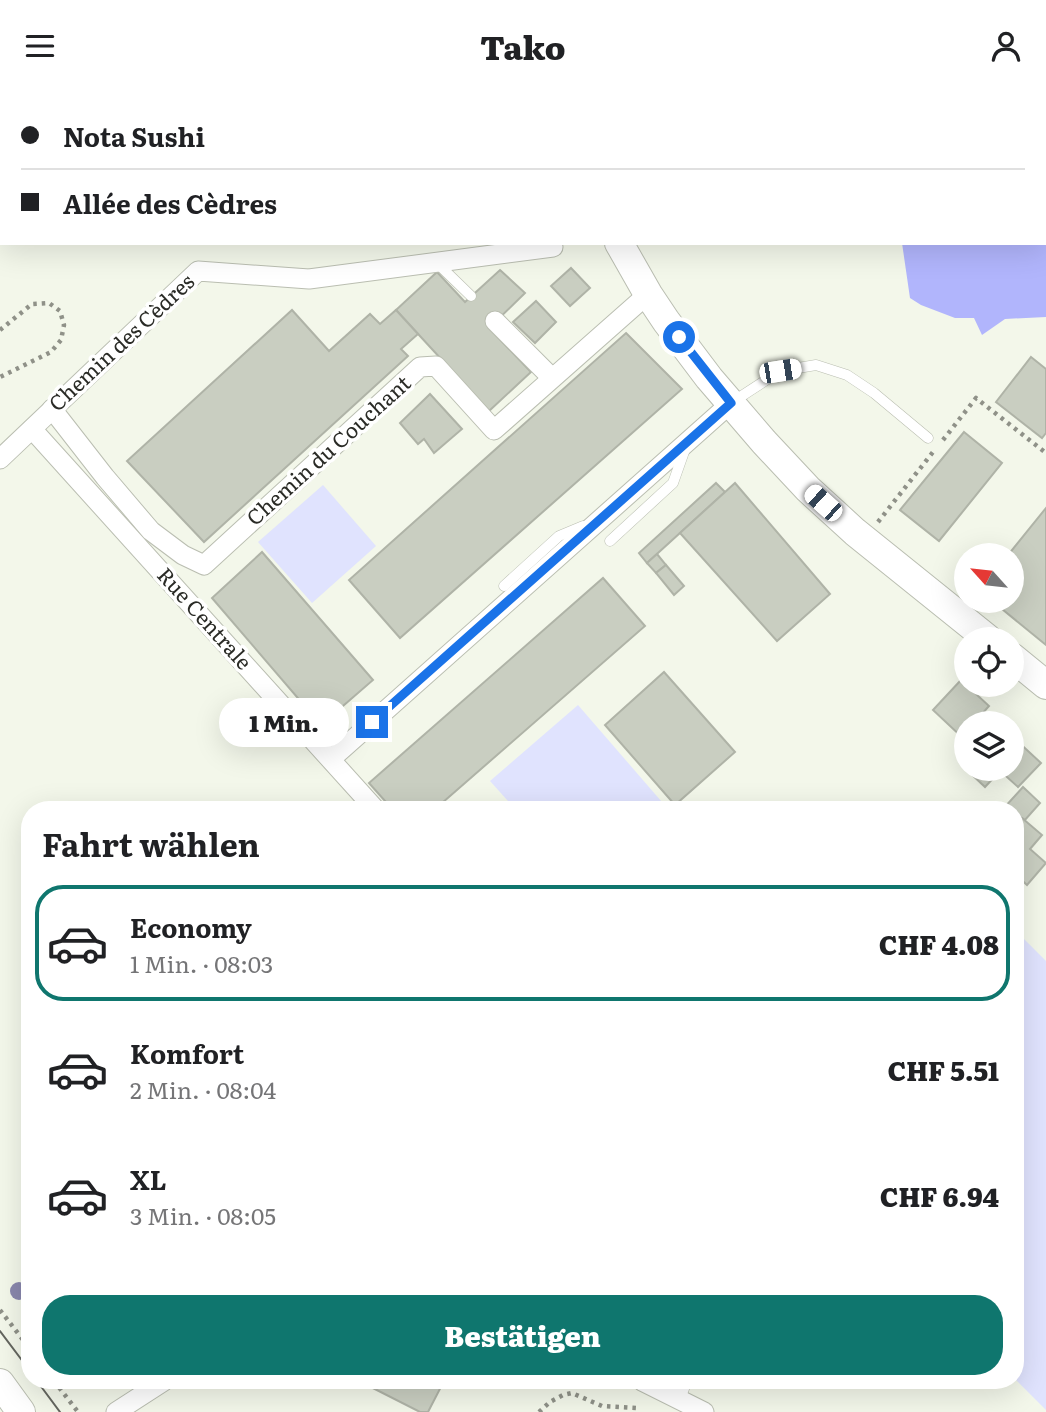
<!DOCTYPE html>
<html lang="de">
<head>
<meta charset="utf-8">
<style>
	:root { --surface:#fff; --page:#f2f2f2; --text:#202124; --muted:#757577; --line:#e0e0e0; --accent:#0f766e }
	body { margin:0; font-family:Literata,serif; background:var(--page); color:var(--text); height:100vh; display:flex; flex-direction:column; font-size:26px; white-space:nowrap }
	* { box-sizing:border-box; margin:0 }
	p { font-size:23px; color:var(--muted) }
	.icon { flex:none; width:38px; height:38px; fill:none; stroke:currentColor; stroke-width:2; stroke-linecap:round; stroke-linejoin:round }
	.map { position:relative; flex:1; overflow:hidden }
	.details { position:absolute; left:21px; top:710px; width:1003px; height:588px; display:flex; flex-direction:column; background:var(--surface); border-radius:28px; box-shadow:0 7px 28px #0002 }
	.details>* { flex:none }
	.banner { position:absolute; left:0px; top:0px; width:1046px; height:154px; box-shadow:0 7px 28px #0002; display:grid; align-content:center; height:154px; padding:0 21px; background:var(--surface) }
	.needle { width:46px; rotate:297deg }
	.tools { position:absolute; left:954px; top:452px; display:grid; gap:14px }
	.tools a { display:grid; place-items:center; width:70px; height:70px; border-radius:50%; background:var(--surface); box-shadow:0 7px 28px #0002; font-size:35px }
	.end { position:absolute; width:32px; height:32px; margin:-16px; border:9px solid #1a73e8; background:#fff; box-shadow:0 0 0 4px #fff }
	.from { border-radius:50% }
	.bubble { position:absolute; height:49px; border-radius:24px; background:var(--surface); box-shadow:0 7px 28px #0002; font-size:23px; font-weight:800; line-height:49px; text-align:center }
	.car { position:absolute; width:21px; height:42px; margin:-21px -10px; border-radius:9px; box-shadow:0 0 5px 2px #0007; background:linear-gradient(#fff 24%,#345 0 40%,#fff 0 76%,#345 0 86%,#fff 0) }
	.banner b { display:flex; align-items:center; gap:24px; height:66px; font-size:26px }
	.banner b+b { border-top:2px solid var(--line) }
	.banner i { width:18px; height:18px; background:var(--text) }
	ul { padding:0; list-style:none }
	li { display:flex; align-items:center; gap:21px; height:116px; margin:0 14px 10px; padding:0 7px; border:4px solid transparent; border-radius:28px }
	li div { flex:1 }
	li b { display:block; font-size:26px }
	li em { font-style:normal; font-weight:800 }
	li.selected { border-color:var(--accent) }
	li>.icon { width:63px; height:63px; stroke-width:1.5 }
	h2 { padding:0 21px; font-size:32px; line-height:84px }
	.action { display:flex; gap:14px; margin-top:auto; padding:14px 21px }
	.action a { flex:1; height:80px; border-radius:28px; background:var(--accent); color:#fff; font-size:28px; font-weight:800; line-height:80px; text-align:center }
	header { display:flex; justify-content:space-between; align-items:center; height:91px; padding:0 21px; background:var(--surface); font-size:32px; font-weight:800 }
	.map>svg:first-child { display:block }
</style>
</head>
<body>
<header><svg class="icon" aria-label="menu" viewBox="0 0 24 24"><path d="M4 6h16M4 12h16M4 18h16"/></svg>Tako<svg class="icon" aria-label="person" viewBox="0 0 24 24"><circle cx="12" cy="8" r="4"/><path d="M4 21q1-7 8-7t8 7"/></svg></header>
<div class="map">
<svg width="1046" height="1321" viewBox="0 0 1046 1321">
	<rect width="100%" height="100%" fill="#f3f7ea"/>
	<!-- green -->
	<g fill="#e0e3fe">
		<polygon points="323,394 376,455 312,512 258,451"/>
		<polygon points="578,614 668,718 666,719 516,719 490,690"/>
		<polygon points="1015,839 1046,870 1046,1319 1015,1288"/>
	</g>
	<!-- forest -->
	<polygon fill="#b1b5fc" points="1046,47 1046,226 1005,228 982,244 974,227 955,227 921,214 910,207 902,152 1045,152 1045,48"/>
	<!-- building -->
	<g fill="#c9cec1" stroke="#afb3a7" stroke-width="2">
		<polygon points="571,177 590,197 570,215 551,195"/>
		<polygon points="500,179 525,202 489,237 531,281 489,320 396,219 437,181 465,211"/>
		<polygon points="536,210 556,231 535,252 513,231"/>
		<polygon points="292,219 329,260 370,223 380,233 396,219 418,243 401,258 408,265 204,451 127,370"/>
		<polygon points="626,242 682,298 400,547 349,489"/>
		<polygon points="1031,266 1046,278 1046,342 1042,347 996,311"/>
		<polygon points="430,303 462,338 434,362 424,348 418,353 400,332"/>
		<polygon points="964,341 1002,372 939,450 900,419"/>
		<polygon points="716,392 725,401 647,472 639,462"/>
		<polygon points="735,392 830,503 777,550 680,442"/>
		<polygon points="1046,417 1046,554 991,509 1012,509 1012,464 1008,464"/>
		<polygon points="262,461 373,589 321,634 212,507"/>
		<polygon points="657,463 666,474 656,482 647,472"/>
		<polygon points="666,474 684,495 674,504 656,482"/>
		<polygon points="603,487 645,535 434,719 393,719 369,692"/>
		<polygon points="664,581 735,661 675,714 605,634"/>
		<polygon points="961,589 989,615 974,632 966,632 966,650 933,619"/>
		<polygon points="1014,647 1041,672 1018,696 997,677 1012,677 1012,650"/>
		<polygon points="973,677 995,677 999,681 985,696 969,681"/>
		<polygon points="1023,696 1040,712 1025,729 1022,727 1018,731 1015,729 1015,719 1003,718"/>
		<polygon points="1022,727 1042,744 1030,758 1046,772 1027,794 1015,783 1015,734"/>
		<polygon points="359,1290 444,1290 428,1321 420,1321"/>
	</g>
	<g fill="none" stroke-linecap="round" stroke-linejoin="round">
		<defs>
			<g id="lane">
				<polyline points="437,172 471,205"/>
				<polyline points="734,310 780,280 816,274 847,284 874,302 928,347"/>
				<polyline points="610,450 673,392 685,358"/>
				<polyline points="504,495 559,445 583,435"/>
				<polyline points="680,1308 687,1290"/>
			</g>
			<g id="street">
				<polyline points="495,230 552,287"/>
				<polyline points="52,318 105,386 151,440 183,464 204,474 420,276 436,275 494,339 648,203"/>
				<polyline points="32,338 376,719"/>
				<polyline points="0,368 198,180 309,188 553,156"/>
				<polyline points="331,668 731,312"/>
				<polyline points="642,1290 704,1321"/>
				<polyline points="116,1321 164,1290"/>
			</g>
			<g id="secondary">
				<polyline points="551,0 551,2"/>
				<polyline points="619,152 648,203 666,230 709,287 764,351 808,398 855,441 988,548"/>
				<polyline points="1012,566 1046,594"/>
				<polyline points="0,1292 21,1321"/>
			</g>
			<g id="highway">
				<polyline points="759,2 767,0"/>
				<polyline points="999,2 1006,0"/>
				<polyline points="0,74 2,74"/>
				<polyline points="0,129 2,129"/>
			</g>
		</defs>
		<!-- lane casing -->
		<use href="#lane" stroke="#babeb1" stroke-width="11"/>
		<!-- street casing -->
		<use href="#street" stroke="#babeb1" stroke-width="21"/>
		<!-- secondary casing -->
		<use href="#secondary" stroke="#babeb1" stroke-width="30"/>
		<!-- highway casing -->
		<use href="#highway" stroke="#8fa353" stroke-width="37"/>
		<!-- path -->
		<g stroke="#8f9188" stroke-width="4.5" stroke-dasharray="3.5 5" stroke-linecap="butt">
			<polyline points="0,239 32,213 49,212 60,220 64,234 61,249 51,261 0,286"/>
			<polyline points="943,349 976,307 1046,362"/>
			<polyline points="878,431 933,361"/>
			<polyline points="0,1219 30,1258"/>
			<polyline points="54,1290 78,1321"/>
			<polyline points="539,1321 550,1311 563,1304 572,1302 602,1315 637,1317"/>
		</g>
		<!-- lane -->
		<use href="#lane" stroke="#fff" stroke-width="10"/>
		<!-- street -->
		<use href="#street" stroke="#fff" stroke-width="19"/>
		<!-- secondary -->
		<use href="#secondary" stroke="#fff" stroke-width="28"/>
		<!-- highway -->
		<use href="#highway" stroke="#c5e36b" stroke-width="35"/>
		<!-- tram -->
		<g stroke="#64665f" stroke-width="2">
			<polyline points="0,1240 30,1280"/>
			<polyline points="37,1290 60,1321"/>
		</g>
	</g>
	<!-- trees -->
	<circle fill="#8987ad" cx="19" cy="1200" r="9"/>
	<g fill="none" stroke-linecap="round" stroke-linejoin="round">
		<!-- route -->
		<polyline stroke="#1a73e8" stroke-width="9" points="372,631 731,312 679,246"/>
	</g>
	<g text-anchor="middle" stroke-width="7" stroke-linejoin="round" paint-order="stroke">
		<!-- street labels -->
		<g font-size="21" fill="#2a2b26" stroke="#fff">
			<text transform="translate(122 252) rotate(-43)" y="7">Chemin des Cèdres</text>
			<text transform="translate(329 360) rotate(-42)" y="7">Chemin du Couchant</text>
			<text transform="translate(204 528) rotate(48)" y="7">Rue Centrale</text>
		</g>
	</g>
</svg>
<div class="tools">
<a><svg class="needle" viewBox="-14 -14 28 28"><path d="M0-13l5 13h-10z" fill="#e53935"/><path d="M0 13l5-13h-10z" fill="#757577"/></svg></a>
<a><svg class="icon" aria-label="locate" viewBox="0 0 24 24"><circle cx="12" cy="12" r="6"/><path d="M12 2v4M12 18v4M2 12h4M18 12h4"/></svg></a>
<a><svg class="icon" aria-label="layers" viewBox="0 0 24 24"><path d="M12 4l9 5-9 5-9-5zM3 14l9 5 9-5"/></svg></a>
</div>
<i class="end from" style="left:679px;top:246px"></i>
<i class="end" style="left:372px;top:631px"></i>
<div class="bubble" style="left:219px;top:607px;width:130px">1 Min.</div>
<i class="car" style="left:780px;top:280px;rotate:81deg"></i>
<i class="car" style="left:823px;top:412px;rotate:312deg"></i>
<div class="banner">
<b><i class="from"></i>Nota Sushi</b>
<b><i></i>Allée des Cèdres</b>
</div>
<section class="details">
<h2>Fahrt wählen</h2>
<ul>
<li class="selected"><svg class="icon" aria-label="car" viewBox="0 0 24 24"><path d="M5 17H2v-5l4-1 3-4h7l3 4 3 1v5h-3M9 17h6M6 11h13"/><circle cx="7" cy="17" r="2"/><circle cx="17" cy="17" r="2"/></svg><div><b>Economy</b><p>1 Min. · 08:03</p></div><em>CHF 4.08</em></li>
<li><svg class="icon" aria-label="car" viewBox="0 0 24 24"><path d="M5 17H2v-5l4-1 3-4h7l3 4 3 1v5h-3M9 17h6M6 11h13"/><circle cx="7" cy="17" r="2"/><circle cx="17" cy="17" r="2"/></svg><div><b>Komfort</b><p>2 Min. · 08:04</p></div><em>CHF 5.51</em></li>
<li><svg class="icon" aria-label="car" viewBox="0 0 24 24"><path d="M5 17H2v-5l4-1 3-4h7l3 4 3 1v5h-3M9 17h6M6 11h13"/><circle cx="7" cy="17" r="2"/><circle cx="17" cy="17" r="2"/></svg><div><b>XL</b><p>3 Min. · 08:05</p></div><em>CHF 6.94</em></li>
</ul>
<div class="action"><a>Bestätigen</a></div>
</section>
</div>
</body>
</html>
